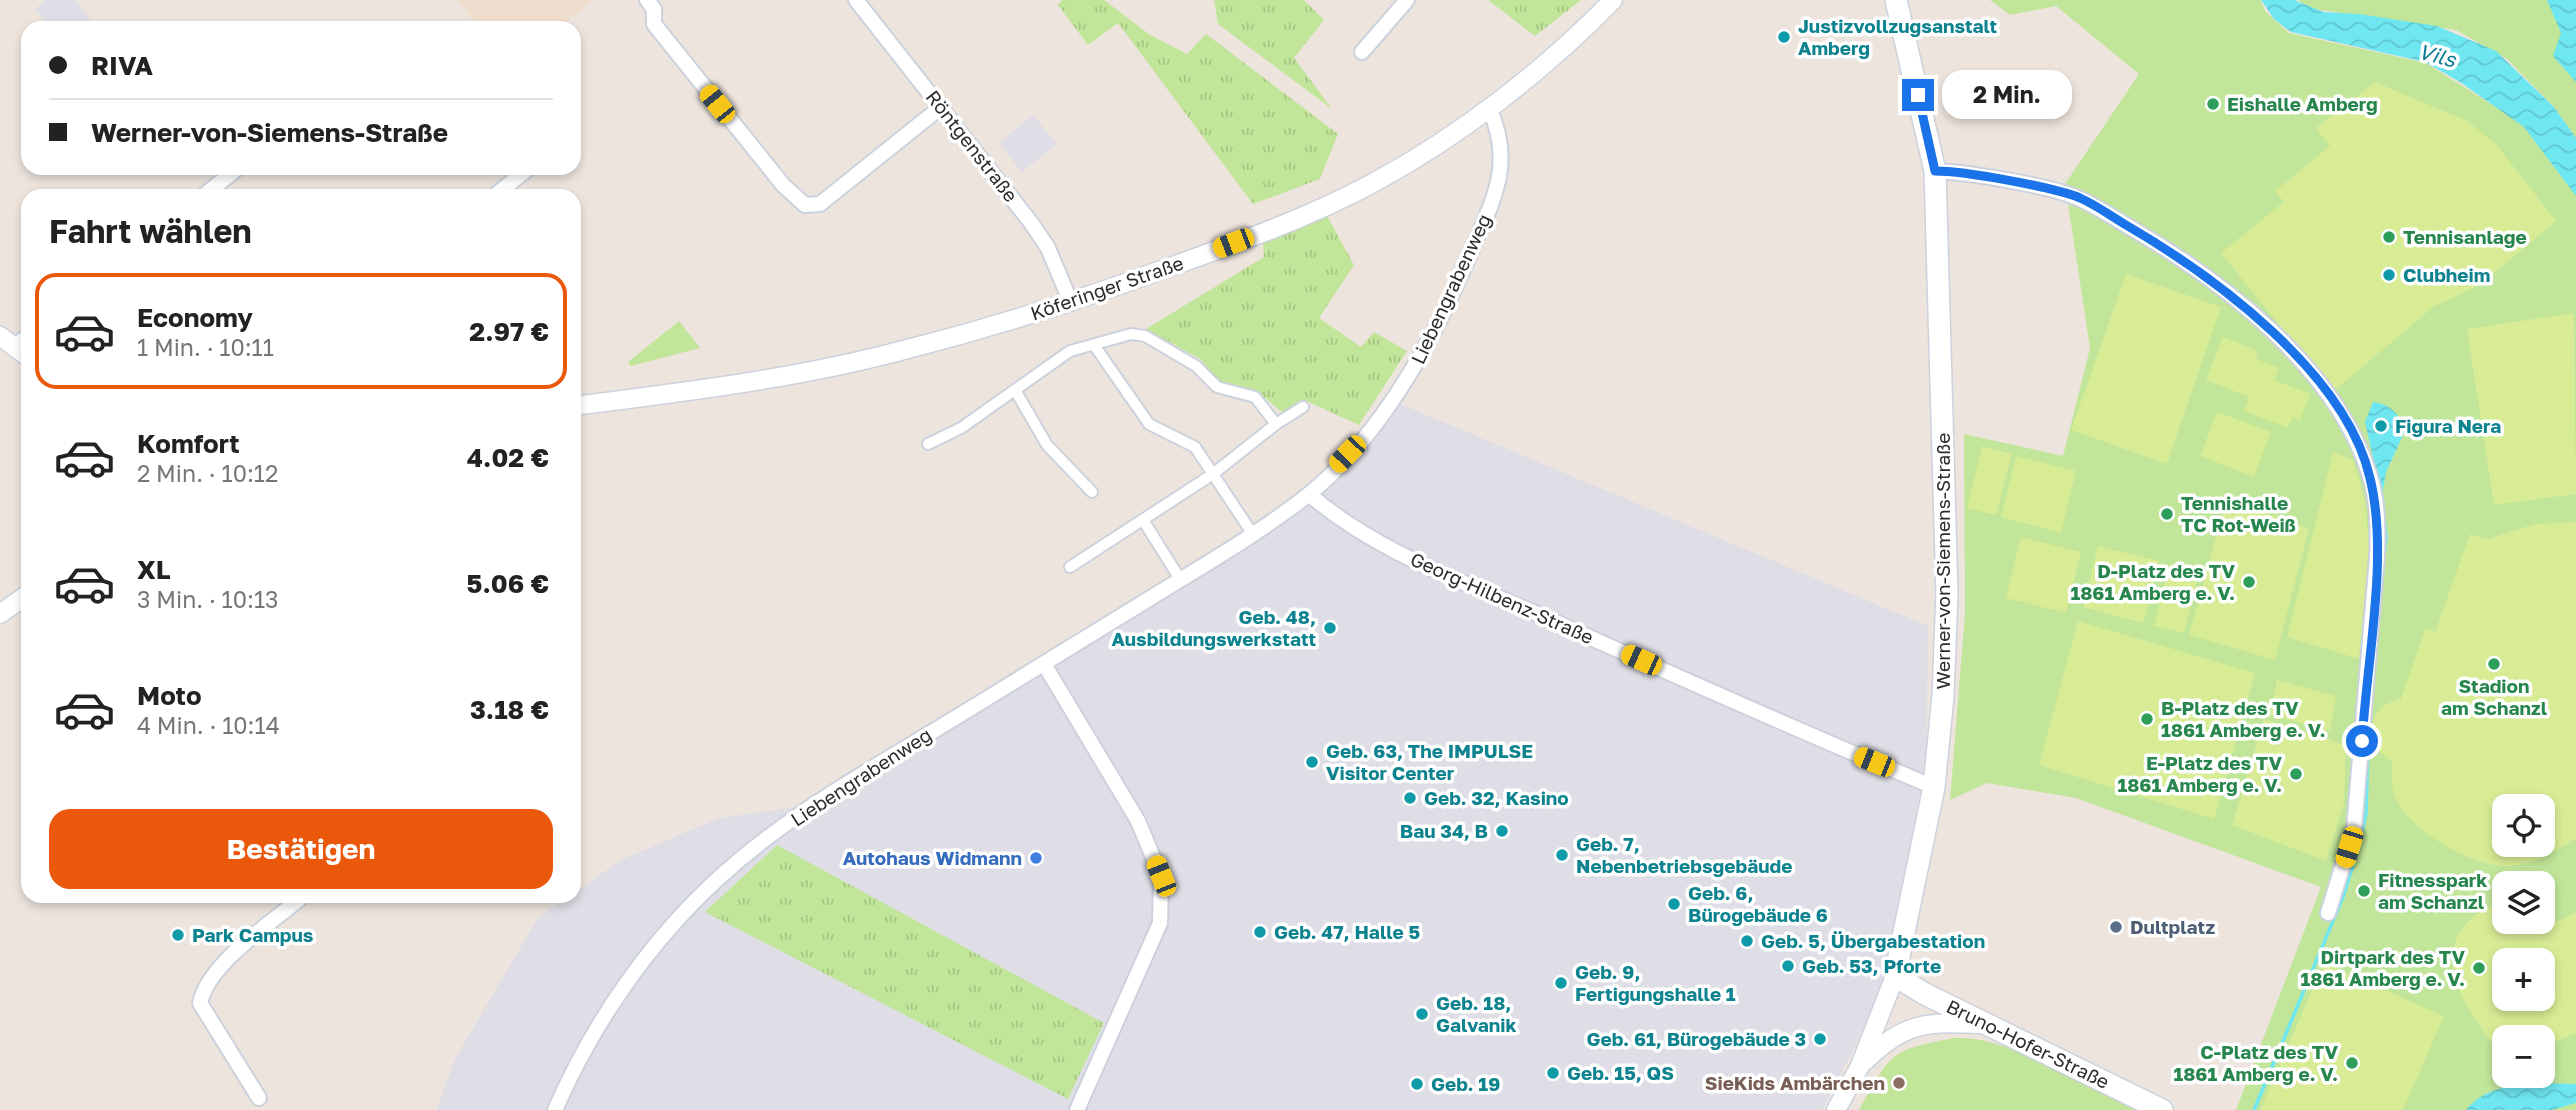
<!DOCTYPE html>
<html lang="de">
<head>
<meta charset="utf-8">
<style>
	:root { --surface:#fff; --page:#f6f6f6; --text:#222; --muted:#767676; --line:#e0e0e0; --accent:#ea580c }
	body { margin:0; font-family:"Golos Text",sans-serif; background:var(--page); color:var(--text); height:100vh; display:flex; flex-direction:column; font-size:26px; white-space:nowrap }
	* { box-sizing:border-box; margin:0 }
	p { font-size:23px; color:var(--muted) }
	.icon { flex:none; width:38px; height:38px; fill:none; stroke:currentColor; stroke-width:2; stroke-linecap:round; stroke-linejoin:round }
	.map { position:relative; flex:1; overflow:hidden }
	.side { position:absolute; left:21px; top:189px; width:560px; height:714px; display:flex; flex-direction:column; background:var(--surface); border-radius:21px; box-shadow:0 4px 10px #0003 }
	.side>* { flex:none }
	.hud { position:absolute; left:21px; top:21px; width:560px; height:154px; border-radius:21px; box-shadow:0 4px 10px #0003; display:grid; align-content:center; height:154px; padding:0 28px; background:var(--surface) }
	.buttons { position:absolute; left:2492px; top:794px; display:grid; gap:14px }
	.buttons a { display:grid; place-items:center; width:63px; height:63px; border-radius:14px; background:var(--surface); box-shadow:0 4px 10px #0003; font-size:35px }
	.end { position:absolute; width:32px; height:32px; margin:-16px; border:9px solid #1a73e8; background:#fff; box-shadow:0 0 0 4px #fff }
	.from { border-radius:50% }
	.bubble { position:absolute; height:49px; border-radius:21px; background:var(--surface); box-shadow:0 4px 10px #0003; font-size:23px; font-weight:700; line-height:49px; text-align:center }
	.car { position:absolute; width:21px; height:42px; margin:-21px -10px; border-radius:9px; box-shadow:0 0 5px 2px #0007; background:linear-gradient(#f5c518 24%,#345 0 40%,#f5c518 0 76%,#345 0 86%,#f5c518 0) }
	.hud b { display:flex; align-items:center; gap:24px; height:66px; font-size:26px }
	.hud b+b { border-top:2px solid var(--line) }
	.hud i { width:18px; height:18px; background:var(--text) }
	ul { padding:0; list-style:none }
	li { display:flex; align-items:center; gap:21px; height:116px; margin:0 14px 10px; padding:0 14px; border:4px solid transparent; border-radius:21px }
	li div { flex:1 }
	li b { display:block; font-size:26px }
	li em { font-style:normal; font-weight:700 }
	li.selected { border-color:var(--accent) }
	li>.icon { width:63px; height:63px; stroke-width:1.5 }
	h2 { padding:0 28px; font-size:32px; line-height:84px }
	.button { display:flex; gap:14px; margin-top:auto; padding:14px 28px }
	.button a { flex:1; height:80px; border-radius:21px; background:var(--accent); color:#fff; font-size:28px; font-weight:700; line-height:80px; text-align:center }
	.map>svg:first-child { display:block }
</style>
</head>
<body>
<div class="map">
<svg width="2576" height="1110" viewBox="0 0 2576 1110">
	<defs>
		<pattern id="grass-tufts" width="24" height="20" patternUnits="userSpaceOnUse" patternTransform="scale(1.75)"><rect width="24" height="20" fill="#c1e599"/><path d="M3 7l-1-3M5 7V3M7 7l1-3M15 17l-1-3M17 17v-4M19 17l1-3" fill="none" stroke="#a6c584"/></pattern>
		<pattern id="water-waves" width="16" height="10" patternUnits="userSpaceOnUse" patternTransform="scale(1.75)"><rect width="16" height="10" fill="#6fe7f1"/><path d="M0 5q4-4 8 0t8 0" fill="none" stroke="#60c6cf"/></pattern>
	</defs>
	<rect width="100%" height="100%" fill="#ede4dd"/>
	<!-- industrial -->
	<g fill="#dfdee6">
		<polygon points="46,0 75,0 97,28 50,28 35,9"/>
		<polygon points="1033,115 1057,144 1022,172 999,143"/>
		<polygon points="1398,403 1928,626 1926,787 1885,976 1858,1040 1822,1110 436,1110 456,1057 538,918 569,896 574,896 574,893 621,860 719,818 826,803 1312,501"/>
	</g>
	<!-- education -->
	<polygon fill="#efddcd" points="457,0 593,0 558,28 479,28"/>
	<!-- grass -->
	<g fill="url(#grass-tufts)">
		<polygon points="1062,0 1104,0 1150,35 1187,54 1206,34 1338,134 1320,179 1253,204 1118,23 1088,45 1058,5"/>
		<polygon points="1214,0 1304,0 1324,20 1294,58 1332,109 1218,24"/>
		<polygon points="1488,0 1581,0 1535,36"/>
		<polygon points="1327,216 1354,265 1319,318 1361,347 1374,332 1407,351 1359,425 1302,399 1283,413 1258,392 1220,382 1200,359 1146,329 1264,257 1263,244"/>
		<polygon points="777,845 1104,1023 1068,1099 705,912"/>
	</g>
	<!-- park -->
	<g fill="#c1e599" fill-rule="evenodd">
		<path d="M 1990,0 L 2260,0 L 2266,12 L 2289,33 L 2426,63 L 2524,125 L 2576,195 L 2576,1110 L 2236,1110 L 2321,887 L 2076,798 L 1987,783 L 1950,800 L 1965,614 L 1964,434 L 2063,456 L 2090,348 L 2065,184 L 2139,74 L 2056,6 L 2010,15 ZM 2504,807 L 2543,807 L 2543,845 L 2504,845 ZM 2504,884 L 2543,884 L 2543,922 L 2504,922 ZM 2504,961 L 2543,961 L 2543,999 L 2504,999 ZM 2504,1038 L 2543,1038 L 2543,1076 L 2504,1076 Z"/>
		<polygon points="2298,0 2576,0 2576,138 2554,107 2507,59 2456,30 2308,8"/>
		<polygon points="679,321 700,348 631,366 628,362"/>
		<path d="M 1954,1038 C 2007,1035 2088,1086 2136,1110 L 1859,1110 C 1892,1052 1888,1051 1954,1038 Z"/>
	</g>
	<!-- pitch -->
	<g fill="#d8ec95" fill-rule="evenodd">
		<polygon points="2375,82 2467,121 2496,144 2556,221 2480,285 2433,307 2333,392 2221,253 2284,202 2275,191 2330,146 2316,128"/>
		<polygon points="2126,274 2221,307 2167,464 2071,430"/>
		<polygon points="2574,313 2576,494 2494,505 2467,329"/>
		<polygon points="2223,337 2258,351 2256,359 2279,368 2274,380 2310,394 2300,420 2293,417 2288,428 2244,411 2249,397 2206,380"/>
		<polygon points="2217,412 2271,432 2254,477 2200,456"/>
		<polygon points="1982,446 2012,454 1996,515 1967,508"/>
		<polygon points="2333,452 2353,460 2365,501 2369,545 2359,659 2287,637"/>
		<polygon points="2016,456 2076,471 2061,533 2001,517"/>
		<polygon points="2226,500 2309,528 2275,660 2189,635"/>
		<path d="M 2576,522 L 2576,838 C 2554,852 2534,865 2507,866 C 2474,868 2403,827 2394,794 C 2391,784 2393,772 2392,762 C 2362,744 2366,705 2401,699 L 2425,629 L 2435,632 L 2470,534 L 2488,539 L 2535,524 ZM 2504,807 L 2543,807 L 2543,845 L 2504,845 Z"/>
		<polygon points="2021,537 2081,552 2066,613 2006,598"/>
		<polygon points="2098,546 2159,561 2143,623 2083,607"/>
		<polygon points="2169,565 2199,572 2184,633 2154,626"/>
		<polygon points="2078,621 2255,673 2214,819 2039,765"/>
		<polygon points="2277,680 2336,696 2330,731 2270,715"/>
		<polygon points="2264,719 2346,745 2344,803 2326,861 2232,825"/>
		<path d="M 2504,903 L 2504,922 L 2543,922 L 2543,913 L 2555,923 L 2576,912 L 2576,1033 L 2555,1042 L 2543,1043 L 2543,1038 L 2504,1038 L 2504,1045 L 2494,1046 C 2470,1012 2431,962 2467,923 C 2477,912 2489,905 2504,903 ZM 2504,961 L 2543,961 L 2543,999 L 2504,999 Z"/>
		<polygon points="2324,963 2444,1016 2403,1110 2260,1110"/>
	</g>
	<!-- water -->
	<g fill="url(#water-waves)">
		<polygon points="2261,0 2294,0 2324,12 2359,14 2437,26 2496,51 2554,107 2576,138 2576,196 2524,127 2460,82 2425,62 2291,32 2274,19"/>
		<polygon points="2547,0 2576,0 2576,82 2553,56 2561,33"/>
		<path d="M 2373,402 C 2389,403 2401,415 2405,431 L 2386,472 L 2382,496 L 2365,422 Z"/>
		<path d="M 2536,1083 L 2576,1084 L 2576,1103 L 2552,1110 L 2466,1110 C 2484,1088 2509,1086 2536,1083 Z"/>
	</g>
	<g fill="none" stroke-linecap="round" stroke-linejoin="round">
		<!-- stream -->
		<g stroke="#6fe7f1" stroke-width="3.5">
			<polyline points="2382,577 2386,537 2382,496"/>
			<polyline points="2254,1110 2343,897 2356,856 2366,814 2368,742"/>
		</g>
		<defs>
			<g id="pedestrian">
				<polyline points="1094,345 1149,424 1195,447 1252,533"/>
				<polyline points="1015,390 1047,445 1092,492"/>
				<polyline points="928,444 961,428 1070,351 1131,334 1145,336 1196,366 1217,387 1255,397 1276,424 1303,407"/>
				<polyline points="1143,520 1180,579"/>
				<polyline points="1070,567 1213,474 1276,424"/>
			</g>
			<g id="minor">
				<polyline points="647,0 654,9 654,24 783,185 805,205 820,204 941,107"/>
				<polyline points="856,0 1032,224 1048,248 1071,303"/>
				<polyline points="1362,52 1407,0"/>
				<path d="M 1935,171 C 1966,172 2053,186 2080,199 C 2098,207 2114,218 2131,228 C 2224,282 2335,367 2369,473 C 2378,500 2378,529 2377,557 L 2354,829 L 2328,913"/>
				<polyline points="203,196 238,168"/>
				<polyline points="494,196 529,168"/>
				<polyline points="14,346 28,336"/>
				<path d="M 1309,494 C 1375,552 1465,582 1544,617 C 1674,675 1803,733 1934,787"/>
				<polyline points="1044,664 1138,821 1161,876 1160,923 1077,1110"/>
				<path d="M 259,1098 L 200,1003 C 209,962 272,923 303,896"/>
				<path d="M 555,1110 C 593,1023 650,940 721,876 C 780,822 849,782 917,741 C 993,695 1069,648 1144,602 C 1199,568 1257,535 1308,495 C 1381,436 1432,343 1468,258 C 1491,204 1516,166 1489,108"/>
			</g>
			<g id="tertiary">
				<polyline points="0,336 28,357"/>
				<path d="M 574,406 C 683,392 794,379 900,351 C 991,328 1080,300 1167,268 C 1237,243 1308,218 1373,183 C 1460,136 1544,71 1613,0"/>
				<polyline points="0,614 28,594"/>
				<path d="M 1865,1061 C 1905,1021 1928,1022 1982,1024"/>
				<polyline points="1836,1110 1860,1066 1895,976"/>
			</g>
			<polyline id="secondary" points="1896,0 1935,171 1947,594 1943,696 1934,787 1895,976 1925,994 2162,1110"/>
		</defs>
		<!-- pedestrian casing -->
		<use href="#pedestrian" stroke="#ccd2dd" stroke-width="14"/>
		<!-- minor casing -->
		<use href="#minor" stroke="#ccd2dd" stroke-width="18"/>
		<!-- tertiary casing -->
		<use href="#tertiary" stroke="#ccd2dd" stroke-width="21"/>
		<!-- secondary casing -->
		<use href="#secondary" stroke="#ccd2dd" stroke-width="24"/>
		<!-- pedestrian -->
		<use href="#pedestrian" stroke="#fff" stroke-width="10"/>
		<!-- minor -->
		<use href="#minor" stroke="#fff" stroke-width="14"/>
		<!-- tertiary -->
		<use href="#tertiary" stroke="#fff" stroke-width="18"/>
		<!-- secondary -->
		<use href="#secondary" stroke="#fff" stroke-width="21"/>
	</g>
	<g fill="none" stroke-linecap="round" stroke-linejoin="round">
		<!-- route -->
		<path stroke="#1a73e8" stroke-width="9" d="M 1918,95 L 1935,171 C 1965,171 2053,187 2080,198 C 2096,205 2111,216 2126,225 C 2214,276 2346,373 2370,478 C 2389,555 2367,659 2362,741"/>
	</g>
	<!-- markers -->
	<g fill="#0f9aa8" stroke="#fff" stroke-width="2.5">
		<circle cx="1784" cy="37" r="7"/>
		<circle cx="2389" cy="275" r="7"/>
		<circle cx="2381" cy="426" r="7"/>
		<circle cx="1330" cy="628" r="7"/>
		<circle cx="1312" cy="762" r="7"/>
		<circle cx="1410" cy="798" r="7"/>
		<circle cx="1502" cy="831" r="7"/>
		<circle cx="1562" cy="855" r="7"/>
		<circle cx="1674" cy="904" r="7"/>
		<circle cx="1260" cy="932" r="7"/>
		<circle cx="178" cy="935" r="7"/>
		<circle cx="1747" cy="941" r="7"/>
		<circle cx="1788" cy="966" r="7"/>
		<circle cx="1561" cy="983" r="7"/>
		<circle cx="1422" cy="1014" r="7"/>
		<circle cx="1820" cy="1039" r="7"/>
		<circle cx="1553" cy="1073" r="7"/>
		<circle cx="1417" cy="1084" r="7"/>
	</g>
	<g fill="#2e9e5b" stroke="#fff" stroke-width="2.5">
		<circle cx="2213" cy="104" r="7"/>
		<circle cx="2389" cy="237" r="7"/>
		<circle cx="2167" cy="514" r="7"/>
		<circle cx="2249" cy="582" r="7"/>
		<circle cx="2494" cy="664" r="7"/>
		<circle cx="2147" cy="719" r="7"/>
		<circle cx="2296" cy="774" r="7"/>
		<circle cx="2364" cy="891" r="7"/>
		<circle cx="2479" cy="968" r="7"/>
		<circle cx="2352" cy="1063" r="7"/>
	</g>
	<circle fill="#3f7fe0" stroke="#fff" stroke-width="2.5" cx="1036" cy="858" r="7"/>
	<circle fill="#5c6f8a" stroke="#fff" stroke-width="2.5" cx="2116" cy="927" r="7"/>
	<circle fill="#8d6e63" stroke="#fff" stroke-width="2.5" cx="1899" cy="1083" r="7"/>
	<g text-anchor="middle" stroke-width="7" stroke-linejoin="round" paint-order="stroke">
		<!-- culture labels -->
		<g font-size="19" font-weight="bold" fill="#0d838f" stroke="#fff" text-anchor="start">
			<text x="1798" y="33">Justizvollzugsanstalt<tspan x="1798" dy="22">Amberg</tspan></text>
			<text x="2403" y="282">Clubheim</text>
			<text x="2395" y="433">Figura Nera</text>
			<text x="1316" y="624" text-anchor="end">Geb. 48,<tspan x="1316" dy="22">Ausbildungswerkstatt</tspan></text>
			<text x="1326" y="758">Geb. 63, The IMPULSE<tspan x="1326" dy="22">Visitor Center</tspan></text>
			<text x="1424" y="805">Geb. 32, Kasino</text>
			<text x="1488" y="838" text-anchor="end">Bau 34, B</text>
			<text x="1576" y="851">Geb. 7,<tspan x="1576" dy="22">Nebenbetriebsgebäude</tspan></text>
			<text x="1688" y="900">Geb. 6,<tspan x="1688" dy="22">Bürogebäude 6</tspan></text>
			<text x="1274" y="939">Geb. 47, Halle 5</text>
			<text x="192" y="942">Park Campus</text>
			<text x="1761" y="948">Geb. 5, Übergabestation</text>
			<text x="1802" y="973">Geb. 53, Pforte</text>
			<text x="1575" y="979">Geb. 9,<tspan x="1575" dy="22">Fertigungshalle 1</tspan></text>
			<text x="1436" y="1010">Geb. 18,<tspan x="1436" dy="22">Galvanik</tspan></text>
			<text x="1806" y="1046" text-anchor="end">Geb. 61, Bürogebäude 3</text>
			<text x="1567" y="1080">Geb. 15, QS</text>
			<text x="1431" y="1091">Geb. 19</text>
		</g>
		<!-- leisure labels -->
		<g font-size="19" font-weight="bold" fill="#27864d" stroke="#fff" text-anchor="start">
			<text x="2227" y="111">Eishalle Amberg</text>
			<text x="2403" y="244">Tennisanlage</text>
			<text x="2181" y="510">Tennishalle<tspan x="2181" dy="22">TC Rot-Weiß</tspan></text>
			<text x="2235" y="578" text-anchor="end">D-Platz des TV<tspan x="2235" dy="22">1861 Amberg e. V.</tspan></text>
			<text x="2494" y="693" text-anchor="middle">Stadion<tspan x="2494" dy="22">am Schanzl</tspan></text>
			<text x="2161" y="715">B-Platz des TV<tspan x="2161" dy="22">1861 Amberg e. V.</tspan></text>
			<text x="2282" y="770" text-anchor="end">E-Platz des TV<tspan x="2282" dy="22">1861 Amberg e. V.</tspan></text>
			<text x="2378" y="887">Fitnesspark<tspan x="2378" dy="22">am Schanzl</tspan></text>
			<text x="2465" y="964" text-anchor="end">Dirtpark des TV<tspan x="2465" dy="22">1861 Amberg e. V.</tspan></text>
			<text x="2338" y="1059" text-anchor="end">C-Platz des TV<tspan x="2338" dy="22">1861 Amberg e. V.</tspan></text>
		</g>
		<!-- street labels -->
		<g font-size="19" fill="#2b2b2b" stroke="#fff">
			<text transform="translate(972 146) rotate(52)" y="7">Röntgenstraße</text>
			<text transform="translate(1107 288) rotate(-19)" y="7">Köferinger Straße</text>
			<text transform="translate(1451 289) rotate(-65)" y="7">Liebengrabenweg</text>
			<text transform="translate(1943 561) rotate(-90)" y="7">Werner-von-Siemens-Straße</text>
			<text transform="translate(1502 598) rotate(24)" y="7">Georg-Hilbenz-Straße</text>
			<text transform="translate(861 777) rotate(-33)" y="7">Liebengrabenweg</text>
			<text transform="translate(2028 1044) rotate(26)" y="7">Bruno-Hofer-Straße</text>
		</g>
		<!-- shop labels -->
		<g font-size="19" font-weight="bold" fill="#366cbe" stroke="#fff" text-anchor="end">
			<text x="1022" y="865">Autohaus Widmann</text>
		</g>
		<!-- service labels -->
		<g font-size="19" font-weight="bold" fill="#4e5e75" stroke="#fff" text-anchor="start">
			<text x="2130" y="934">Dultplatz</text>
		</g>
		<!-- education labels -->
		<g font-size="19" font-weight="bold" fill="#785e54" stroke="#fff" text-anchor="end">
			<text x="1885" y="1090">SieKids Ambärchen</text>
		</g>
		<!-- water labels -->
		<g font-size="21" font-style="italic" fill="#0c7d92" stroke="#fff">
			<text transform="translate(2437 56) rotate(15)" y="7">Vils</text>
		</g>
	</g>
</svg>
<div class="buttons">
<a><svg class="icon" aria-label="locate" viewBox="0 0 24 24"><circle cx="12" cy="12" r="6"/><path d="M12 2v4M12 18v4M2 12h4M18 12h4"/></svg></a>
<a><svg class="icon" aria-label="layers" viewBox="0 0 24 24"><path d="M12 4l9 5-9 5-9-5zM3 14l9 5 9-5"/></svg></a>
<a>+</a>
<a>−</a>
</div>
<i class="end from" style="left:2362px;top:741px"></i>
<i class="end" style="left:1918px;top:95px"></i>
<div class="bubble" style="left:1942px;top:70px;width:130px">2 Min.</div>
<i class="car" style="left:717px;top:104px;rotate:321deg"></i>
<i class="car" style="left:1233px;top:243px;rotate:249deg"></i>
<i class="car" style="left:1347px;top:454px;rotate:224deg"></i>
<i class="car" style="left:1641px;top:660px;rotate:294deg"></i>
<i class="car" style="left:1874px;top:762px;rotate:292deg"></i>
<i class="car" style="left:2349px;top:847px;rotate:197deg"></i>
<i class="car" style="left:1161px;top:876px;rotate:338deg"></i>
<div class="hud">
<b><i class="from"></i>RIVA</b>
<b><i></i>Werner-von-Siemens-Straße</b>
</div>
<section class="side">
<h2>Fahrt wählen</h2>
<ul>
<li class="selected"><svg class="icon" aria-label="car" viewBox="0 0 24 24"><path d="M5 17H2v-5l4-1 3-4h7l3 4 3 1v5h-3M9 17h6M6 11h13"/><circle cx="7" cy="17" r="2"/><circle cx="17" cy="17" r="2"/></svg><div><b>Economy</b><p>1 Min. · 10:11</p></div><em>2.97 €</em></li>
<li><svg class="icon" aria-label="car" viewBox="0 0 24 24"><path d="M5 17H2v-5l4-1 3-4h7l3 4 3 1v5h-3M9 17h6M6 11h13"/><circle cx="7" cy="17" r="2"/><circle cx="17" cy="17" r="2"/></svg><div><b>Komfort</b><p>2 Min. · 10:12</p></div><em>4.02 €</em></li>
<li><svg class="icon" aria-label="car" viewBox="0 0 24 24"><path d="M5 17H2v-5l4-1 3-4h7l3 4 3 1v5h-3M9 17h6M6 11h13"/><circle cx="7" cy="17" r="2"/><circle cx="17" cy="17" r="2"/></svg><div><b>XL</b><p>3 Min. · 10:13</p></div><em>5.06 €</em></li>
<li><svg class="icon" aria-label="car" viewBox="0 0 24 24"><path d="M5 17H2v-5l4-1 3-4h7l3 4 3 1v5h-3M9 17h6M6 11h13"/><circle cx="7" cy="17" r="2"/><circle cx="17" cy="17" r="2"/></svg><div><b>Moto</b><p>4 Min. · 10:14</p></div><em>3.18 €</em></li>
</ul>
<div class="button"><a>Bestätigen</a></div>
</section>
</div>
</body>
</html>
